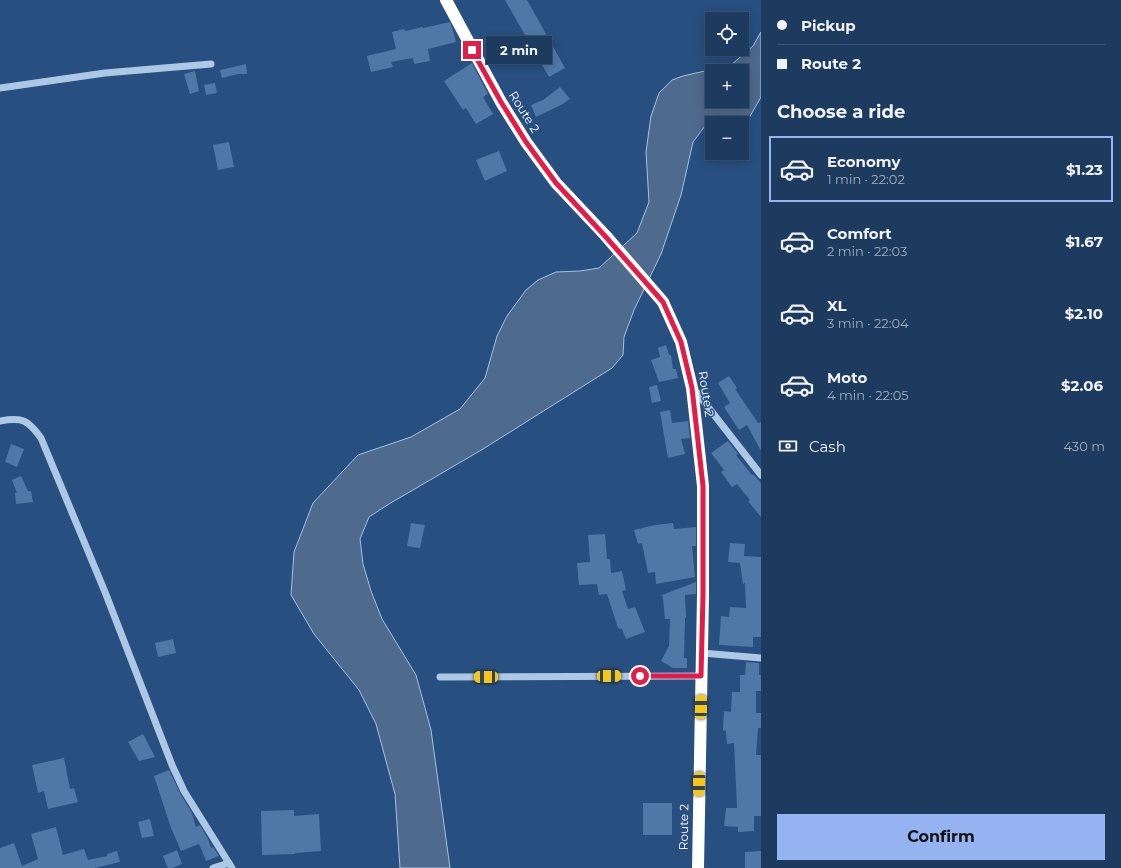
<!DOCTYPE html>
<html lang="en">
<head>
<meta charset="utf-8">
<style>
	:root { --surface:#1d3b5f; --page:#254265; --text:#f1f3f6; --muted:#a0adbd; --line:#3b5574; --accent:#95b2f1 }
	body { margin:0; font-family:Montserrat,sans-serif; background:var(--page); color:var(--text); height:100vh; display:flex; flex-direction:column; font-size:15px; white-space:nowrap }
	* { box-sizing:border-box; margin:0 }
	p { font-size:13px; color:var(--muted) }
	.icon { flex:none; width:22px; height:22px; fill:none; stroke:currentColor; stroke-width:2; stroke-linecap:round; stroke-linejoin:round }
	.map { position:relative; flex:1; overflow:hidden }
	.details { display:flex; flex-direction:column; background:var(--surface); width:360px }
	.details>* { flex:none }
	.banner { display:grid; align-content:center; height:88px; padding:0 16px; background:var(--surface) }
	.fabs { position:absolute; left:705px; top:12px; display:grid; gap:8px }
	.fabs a { display:grid; place-items:center; width:44px; height:44px; border-radius:0px; background:var(--surface); box-shadow:0 2px 10px #0003,0 0 0 1px var(--line); font-size:20px }
	.end { position:absolute; width:18px; height:18px; margin:-9px; border:5px solid #e11d48; background:#fff; box-shadow:0 0 0 2px #fff }
	.from { border-radius:50% }
	.bubble { position:absolute; height:28px; border-radius:0px; background:var(--surface); box-shadow:0 2px 10px #0003,0 0 0 1px var(--line); font-size:13px; font-weight:700; line-height:28px; text-align:center }
	.car { position:absolute; width:12px; height:24px; margin:-12px -6px; border-radius:5px; box-shadow:0 0 3px 1px #0007; background:linear-gradient(#f5c518 24%,#345 0 40%,#f5c518 0 76%,#345 0 86%,#f5c518 0) }
	.banner b { display:flex; align-items:center; gap:14px; height:38px; font-size:15px }
	.banner b+b { border-top:1px solid var(--line) }
	.banner i { width:10px; height:10px; background:var(--text) }
	ul { padding:0; list-style:none }
	li { display:flex; align-items:center; gap:12px; height:66px; margin:0 8px 6px; padding:0 8px; border:2px solid transparent; border-radius:0px }
	li div { flex:1 }
	li b { display:block; font-size:15px }
	li em { font-style:normal; font-weight:700 }
	li.current { border-color:var(--accent) }
	li>.icon { width:36px; height:36px; stroke-width:1.5 }
	h2 { padding:0 16px; font-size:18px; line-height:48px }
	.pay { display:flex; align-items:center; gap:10px; height:44px; padding:0 16px; font-size:15px }
	.pay p { margin-inline-start:auto }
	.cta { display:flex; gap:8px; margin-top:auto; padding:8px 16px }
	.cta a { flex:1; height:46px; border-radius:0px; background:var(--accent); color:#111; font-size:16px; font-weight:700; line-height:46px; text-align:center }
	main { display:flex; flex:1; min-height:0 }
	.map>svg:first-child { display:block }
</style>
</head>
<body>
<main>
<div class="map">
<svg width="761" height="868" viewBox="0 0 761 868">
	<rect width="100%" height="100%" fill="#274f7f"/>
	<!-- water -->
	<path fill="#4e6a8c" stroke="#a2c2e6" fill-rule="evenodd" d="M 761,32 L 761,97 L 749,118 L 722,123 L 712,123 L 712,125 L 705,126 L 693,142 L 681,195 L 661,254 L 634,310 L 624,337 L 623,355 L 612,368 L 483,449 L 389,504 L 369,517 L 360,539 L 363,564 L 371,591 L 382,619 L 416,675 L 431,730 L 450,868 L 400,868 L 395,794 L 376,724 L 359,690 L 314,634 L 291,595 L 294,552 L 313,503 L 358,455 L 411,437 L 460,409 L 485,378 L 497,336 L 507,316 L 526,290 L 538,280 L 556,272 L 580,271 L 599,268 L 637,233 L 649,202 L 646,152 L 651,116 L 659,93 L 672,80 L 683,76 L 731,65 L 753,46 ZM 712,71 L 742,71 L 742,101 L 712,101 Z"/>
	<!-- building -->
	<g fill="#4f78a7">
		<polygon points="505,0 527,0 565,68 549,77"/>
		<polygon points="450,22 452,27 456,42 428,49 430,61 414,64 413,58 391,62 393,67 371,72 367,56 396,49 392,32 404,29 405,31 423,27 423,28"/>
		<polygon points="472,63 488,94 483,97 493,114 476,124 466,108 463,110 444,81"/>
		<polygon points="246,64 247,74 238,74 222,78 220,70"/>
		<polygon points="195,71 199,91 190,94 184,74"/>
		<polygon points="215,83 217,93 206,95 204,85"/>
		<polygon points="560,87 570,99 561,105 536,117 531,105 543,100"/>
		<polygon points="229,142 234,167 218,170 213,145"/>
		<polygon points="499,151 507,171 485,181 476,160"/>
		<polygon points="666,345 669,355 671,355 673,369 676,369 678,378 659,382 651,360 660,357 658,348"/>
		<polygon points="729,376 737,388 735,389 758,423 761,422 761,451 747,425 739,430 724,407 730,403 718,383"/>
		<polygon points="657,385 661,401 652,403 649,387"/>
		<polygon points="670,410 672,423 688,421 690,438 681,439 685,454 668,458 660,412"/>
		<polygon points="728,441 738,454 736,455 752,475 753,474 761,483 761,517 748,501 750,500 737,484 732,487 721,472 724,470 711,453"/>
		<polygon points="11,444 24,449 17,467 5,462"/>
		<polygon points="21,476 28,491 31,491 33,502 16,504 15,493 17,493 12,480"/>
		<polygon points="411,523 425,525 420,548 407,546"/>
		<polygon points="673,523 674,529 696,527 696,546 692,546 695,577 656,584 655,572 648,573 642,543 638,544 634,530 655,525"/>
		<polygon points="605,534 607,559 610,559 611,573 622,571 626,590 622,591 628,609 635,607 645,632 626,639 622,629 618,628 607,594 599,595 597,584 579,585 577,563 590,562 588,535"/>
		<polygon points="730,543 745,544 744,556 761,557 761,637 753,637 753,647 719,645 721,616 729,617 730,607 746,608 745,583 743,584 740,563 728,562"/>
		<polygon points="696,582 696,594 685,595 686,618 685,618 684,658 687,658 687,668 673,668 661,661 669,646 670,619 665,619 663,598 662,595"/>
		<polygon points="173,639 176,653 158,657 155,643"/>
		<polygon points="746,662 759,663 759,675 761,675 761,691 756,691 756,713 761,713 761,728 758,728 756,755 761,755 761,816 754,816 754,831 738,832 738,827 724,826 726,808 737,808 734,743 727,744 726,731 723,730 724,711 731,712 732,692 740,692 740,675 745,675"/>
		<polygon points="143,734 155,757 139,761 128,742"/>
		<polygon points="64,758 70,789 74,788 78,802 48,809 44,791 38,793 32,765"/>
		<polygon points="169,770 180,793 192,813 196,827 200,825 208,839 211,848 213,847 219,856 206,861 199,844 181,851 171,828 154,776"/>
		<rect x="643" y="803" width="29" height="32"/>
		<polygon points="294,810 294,816 319,814 321,851 295,853 295,854 262,855 261,811"/>
		<polygon points="150,819 154,836 142,838 138,822"/>
		<polygon points="56,827 63,855 84,849 88,860 107,856 107,854 117,851 120,862 95,868 0,868 0,848 14,843 22,866 38,859 31,834"/>
		<polygon points="177,850 182,864 172,868 168,868 163,856"/>
		<polygon points="761,851 761,868 745,868 745,852"/>
	</g>
	<g fill="none" stroke-linecap="round" stroke-linejoin="round">
		<!-- minor -->
		<g stroke="#adc8e5" stroke-width="7">
			<polyline points="0,88 105,73 211,64"/>
			<polyline points="694,389 761,475"/>
			<path d="M 0,421 C 23,417 28,420 41,438 L 105,592 L 172,765 L 184,791 L 232,868"/>
			<polyline points="702,653 761,658"/>
			<polyline points="440,677 701,676"/>
			<polyline points="213,868 229,863"/>
		</g>
		<!-- highway -->
		<polyline stroke="#fff" stroke-width="12" points="446,0 501,102 526,142 556,183 605,235 663,302 681,342 692,388 703,486 703,595 698,868"/>
	</g>
	<g fill="none" stroke-linecap="round" stroke-linejoin="round">
		<!-- route -->
		<polyline stroke="#e11d48" stroke-width="5" points="472,50 501,102 526,142 556,183 605,236 663,302 681,342 692,388 703,486 703,595 701,676 640,676"/>
	</g>
	<g text-anchor="middle" stroke-width="3" stroke-linejoin="round" paint-order="stroke">
		<!-- street labels -->
		<g font-size="12" fill="#fff" stroke="#274f7f">
			<text transform="translate(524 112) rotate(58)" y="4">Route 2</text>
			<text transform="translate(706 394) rotate(81)" y="4">Route 2</text>
			<text transform="translate(684 827) rotate(-89)" y="4">Route 2</text>
		</g>
	</g>
</svg>
<div class="fabs">
<a><svg class="icon" aria-label="locate" viewBox="0 0 24 24"><circle cx="12" cy="12" r="6"/><path d="M12 2v4M12 18v4M2 12h4M18 12h4"/></svg></a>
<a>+</a>
<a>−</a>
</div>
<i class="end from" style="left:640px;top:676px"></i>
<i class="end" style="left:472px;top:50px"></i>
<div class="bubble" style="left:486px;top:36px;width:66px">2 min</div>
<i class="car" style="left:609px;top:676px;rotate:90deg"></i>
<i class="car" style="left:486px;top:677px;rotate:270deg"></i>
<i class="car" style="left:701px;top:707px;rotate:1deg"></i>
<i class="car" style="left:699px;top:784px;rotate:181deg"></i>
</div>
<section class="details">
<div class="banner">
<b><i class="from"></i>Pickup</b>
<b><i></i>Route 2</b>
</div>
<h2>Choose a ride</h2>
<ul>
<li class="current"><svg class="icon" aria-label="car" viewBox="0 0 24 24"><path d="M5 17H2v-5l4-1 3-4h7l3 4 3 1v5h-3M9 17h6M6 11h13"/><circle cx="7" cy="17" r="2"/><circle cx="17" cy="17" r="2"/></svg><div><b>Economy</b><p>1 min · 22:02</p></div><em>$1.23</em></li>
<li><svg class="icon" aria-label="car" viewBox="0 0 24 24"><path d="M5 17H2v-5l4-1 3-4h7l3 4 3 1v5h-3M9 17h6M6 11h13"/><circle cx="7" cy="17" r="2"/><circle cx="17" cy="17" r="2"/></svg><div><b>Comfort</b><p>2 min · 22:03</p></div><em>$1.67</em></li>
<li><svg class="icon" aria-label="car" viewBox="0 0 24 24"><path d="M5 17H2v-5l4-1 3-4h7l3 4 3 1v5h-3M9 17h6M6 11h13"/><circle cx="7" cy="17" r="2"/><circle cx="17" cy="17" r="2"/></svg><div><b>XL</b><p>3 min · 22:04</p></div><em>$2.10</em></li>
<li><svg class="icon" aria-label="car" viewBox="0 0 24 24"><path d="M5 17H2v-5l4-1 3-4h7l3 4 3 1v5h-3M9 17h6M6 11h13"/><circle cx="7" cy="17" r="2"/><circle cx="17" cy="17" r="2"/></svg><div><b>Moto</b><p>4 min · 22:05</p></div><em>$2.06</em></li>
</ul>
<div class="pay"><svg class="icon" aria-label="cash" viewBox="0 0 24 24"><path d="M3 7h18v10H3z"/><circle cx="12" cy="12" r="2"/></svg>Cash<p>430 m</p></div>
<div class="cta"><a>Confirm</a></div>
</section>
</main>
</body>
</html>
